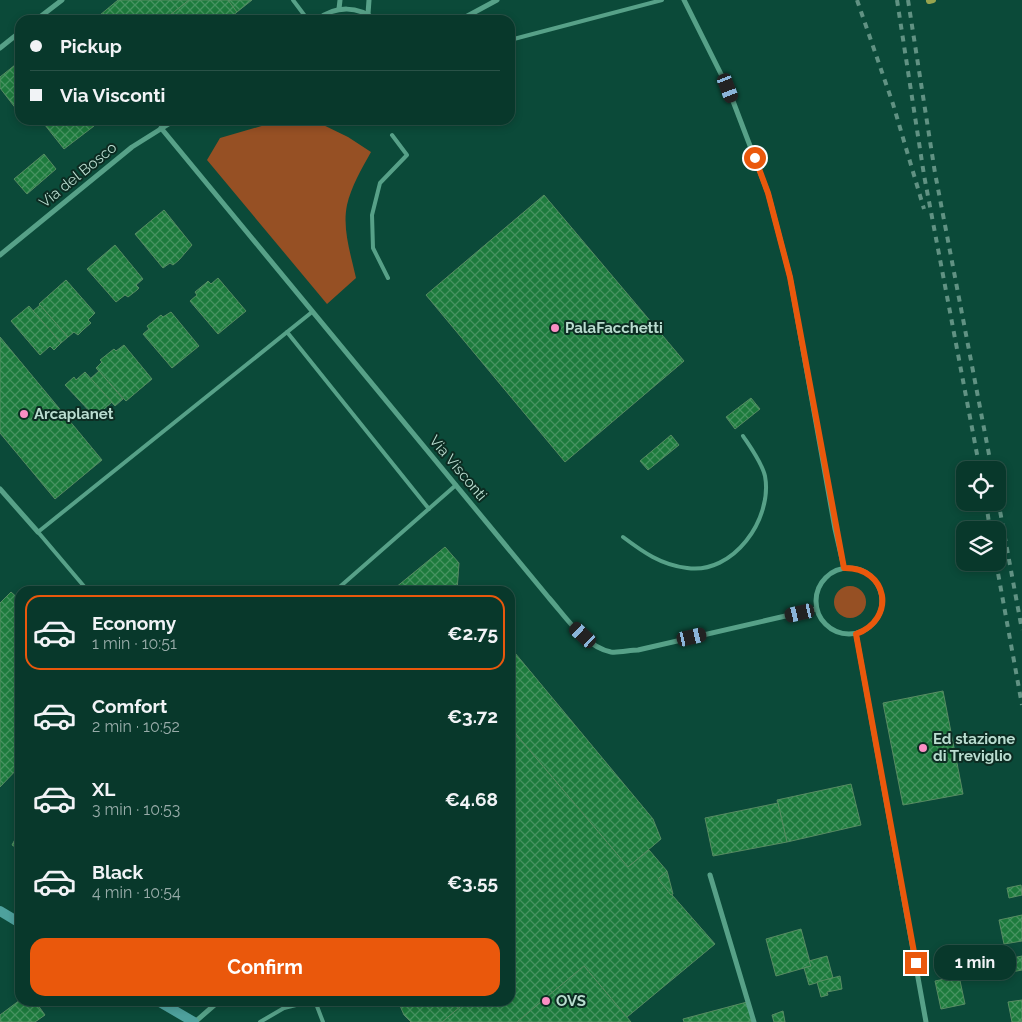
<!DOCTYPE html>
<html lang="en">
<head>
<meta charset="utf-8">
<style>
	:root { --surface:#08382b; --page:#164337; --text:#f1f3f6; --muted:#98aca9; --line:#295247; --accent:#ea580c }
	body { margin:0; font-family:Raleway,sans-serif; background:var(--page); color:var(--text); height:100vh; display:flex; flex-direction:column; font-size:19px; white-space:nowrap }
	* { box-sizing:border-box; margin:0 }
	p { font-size:16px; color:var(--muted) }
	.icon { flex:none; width:28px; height:28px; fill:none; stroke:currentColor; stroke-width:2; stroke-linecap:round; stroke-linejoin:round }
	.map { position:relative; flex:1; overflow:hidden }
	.drawer { position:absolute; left:15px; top:586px; width:500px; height:420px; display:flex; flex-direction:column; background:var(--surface); border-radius:15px; box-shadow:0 2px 8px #0003,0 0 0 1px var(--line) }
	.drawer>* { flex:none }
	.guide { position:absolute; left:15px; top:15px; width:500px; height:110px; border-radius:15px; box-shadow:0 2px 8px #0003,0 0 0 1px var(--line); display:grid; align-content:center; height:110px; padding:0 15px; background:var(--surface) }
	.controls { position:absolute; left:956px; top:461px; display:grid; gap:10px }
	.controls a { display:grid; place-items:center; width:50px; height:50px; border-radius:10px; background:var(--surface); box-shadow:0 2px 8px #0003,0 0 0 1px var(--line); font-size:25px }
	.end { position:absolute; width:22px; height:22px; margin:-11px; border:6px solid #ea580c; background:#fff; box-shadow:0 0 0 2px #fff }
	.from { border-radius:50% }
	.bubble { position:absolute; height:35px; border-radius:15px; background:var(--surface); box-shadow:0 2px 8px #0003,0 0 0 1px var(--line); font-size:16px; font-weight:700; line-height:35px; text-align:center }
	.car { position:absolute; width:15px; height:30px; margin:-15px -8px; border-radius:6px; box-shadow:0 0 4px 1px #0007; background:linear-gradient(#222 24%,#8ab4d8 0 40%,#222 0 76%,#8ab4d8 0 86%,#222 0) }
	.guide b { display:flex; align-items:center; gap:18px; height:48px; font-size:19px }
	.guide b+b { border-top:1px solid var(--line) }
	.guide i { width:12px; height:12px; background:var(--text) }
	ul { padding:9px 0 0; list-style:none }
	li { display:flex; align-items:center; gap:15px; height:75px; margin:0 10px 8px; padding:0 5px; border:2px solid transparent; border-radius:15px }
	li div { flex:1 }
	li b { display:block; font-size:19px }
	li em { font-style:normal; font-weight:700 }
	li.on { border-color:var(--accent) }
	li>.icon { width:45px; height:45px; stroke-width:1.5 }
	.button { display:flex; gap:10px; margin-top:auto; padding:10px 15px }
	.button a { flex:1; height:58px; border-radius:15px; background:var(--accent); color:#fff; font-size:20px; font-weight:700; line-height:58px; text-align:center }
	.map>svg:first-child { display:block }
</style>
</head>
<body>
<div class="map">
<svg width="1022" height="1022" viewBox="0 0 1022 1022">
	<defs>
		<pattern id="building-cross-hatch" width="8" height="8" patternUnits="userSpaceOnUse" patternTransform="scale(1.25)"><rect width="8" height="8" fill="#1d7b3d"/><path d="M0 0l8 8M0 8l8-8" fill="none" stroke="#469361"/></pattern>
	</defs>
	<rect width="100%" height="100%" fill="#0b4a39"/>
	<!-- green -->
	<g fill="#965024">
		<path d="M 282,120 L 313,120 L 348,137 L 371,152 C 362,168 351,187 347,205 C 342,229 351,255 356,278 L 327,304 L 207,160 L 220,138 Z"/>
		<circle cx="850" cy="602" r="16"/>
	</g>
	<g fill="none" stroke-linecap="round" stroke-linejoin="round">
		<!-- stream -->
		<polyline stroke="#98a44e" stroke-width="6" points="929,1 933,0"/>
	</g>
	<!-- building -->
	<g fill="url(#building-cross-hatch)" stroke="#578c62">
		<polygon points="118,0 189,0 164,20 94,20"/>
		<polygon points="189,0 228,0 237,12 227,20 164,20"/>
		<polygon points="228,0 252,0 237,12"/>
		<polygon points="20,61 20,108 17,110 0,88 0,77"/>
		<polygon points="41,120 89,120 94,126 64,149"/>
		<polygon points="44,154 56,169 27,194 14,179"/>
		<polygon points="544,195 684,361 565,462 426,295"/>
		<polygon points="164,210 192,245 179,260 173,265 170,263 163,268 135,234"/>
		<polygon points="115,245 143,279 136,285 139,288 137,290 128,297 125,295 116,302 87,269"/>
		<polygon points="218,278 246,311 218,334 190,301 197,295 195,292 206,283 208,281 211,284"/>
		<polygon points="66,280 95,313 88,320 91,323 84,329 78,335 74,332 68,337 39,304"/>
		<polygon points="40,305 68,337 61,343 33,311"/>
		<polygon points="29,306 61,343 54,350 50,346 40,355 11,321"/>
		<polygon points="171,312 199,346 172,368 143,334 149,329 147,326 161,315 163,317"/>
		<polygon points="0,337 102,460 55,499 0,433"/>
		<polygon points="124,345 152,379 126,401 96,368 102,362 100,360 114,349 116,351"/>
		<polygon points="99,371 123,399 115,406 90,379"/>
		<polygon points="85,372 112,402 95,417 65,385 74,377 76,380"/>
		<polygon points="751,398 760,409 735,429 726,417"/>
		<polygon points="671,435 679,445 648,470 640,461"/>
		<polygon points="445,547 459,563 457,591 397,591 395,588"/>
		<polygon points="11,592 20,600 20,766 0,787 0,603"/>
		<polygon points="510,652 515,653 653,819 661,839 628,867 510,727"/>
		<polygon points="943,691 963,794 903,805 883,703"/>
		<polygon points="510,727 628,867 649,850 667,871 658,879 715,944 627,1017 584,966 517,1022 442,1022 467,1001 510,1001"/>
		<polygon points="851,784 861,825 787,842 777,800"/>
		<polygon points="778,803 787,842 713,856 705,818"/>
		<polygon points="20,830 20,850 12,845"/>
		<polygon points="667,871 673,894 671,895 658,879"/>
		<polygon points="1021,885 1022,895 1009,898 1007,888"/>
		<polygon points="1022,915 1022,941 1004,944 999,920"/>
		<polygon points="801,929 811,966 776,976 766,939"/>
		<polygon points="827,956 833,978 809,985 804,968 811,966 809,961"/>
		<polygon points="1022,956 1022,970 1001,974 998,961"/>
		<polygon points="584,966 631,1022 517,1022"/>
		<polygon points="840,976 842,989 827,992 828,995 821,997 817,982"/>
		<polygon points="959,976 965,1004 941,1009 935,981"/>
		<polygon points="20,1000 35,1001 45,1015 35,1022 0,1022 0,1015"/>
		<polygon points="1022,1000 1022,1022 1012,1022 1008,1002"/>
		<polygon points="398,1001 467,1001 442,1022 411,1022 404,1015"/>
		<polygon points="747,1002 753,1022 684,1022 683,1019"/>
		<polygon points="783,1011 785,1022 774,1022 772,1015"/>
	</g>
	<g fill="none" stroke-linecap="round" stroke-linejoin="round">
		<!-- lane -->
		<g stroke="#57a188" stroke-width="4">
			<polyline points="293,0 308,20"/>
			<polyline points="510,40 662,0"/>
			<polyline points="388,278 373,248 372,215 380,183 407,155 392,135"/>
			<polyline points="287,332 429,509"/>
			<path d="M 623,537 C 643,552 661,565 687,568 C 733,575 773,519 765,476 C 762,463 751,448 743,436"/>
			<polyline points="88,591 38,532 312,312"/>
			<polyline points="335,591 456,485"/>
			<polyline points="315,1001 323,1022"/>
			<polyline points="284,1008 312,1001"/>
			<polyline points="260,1022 284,1008 281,1001"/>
		</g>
		<!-- street -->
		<g stroke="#57a188" stroke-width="5">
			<polyline points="684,0 728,88 768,193 790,277 835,529 844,568"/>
			<polyline points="339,9 340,0"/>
			<polyline points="368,14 369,0"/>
			<polyline points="36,20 62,0"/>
			<path d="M 317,20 C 336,5 358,6 376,20"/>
			<polyline points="446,20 462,18"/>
			<polyline points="460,20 497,0"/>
			<polyline points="0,48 20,32"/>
			<path d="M 161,128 L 549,598 C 565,616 585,647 611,652 C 619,653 630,650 638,650 L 816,609"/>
			<polyline points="0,255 132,147 175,120"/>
			<polyline points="0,489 38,532"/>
			<circle cx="849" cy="601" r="33"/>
			<polyline points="856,634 926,1022"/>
			<polyline points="710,875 754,1022"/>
			<polyline points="195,1022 219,1001"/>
		</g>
		<!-- secondary -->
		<g stroke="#4ea19d" stroke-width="10">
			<polyline points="0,911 20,923"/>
			<polyline points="158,1001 194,1022"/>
		</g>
		<!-- rail -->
		<g stroke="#619283" stroke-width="4" stroke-dasharray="6 6" stroke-linecap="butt">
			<polyline points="857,0 893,104 924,209"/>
			<polyline points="897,0 924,175 980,470"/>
			<polyline points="908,0 935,173 992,470"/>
			<polyline points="998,500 1022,630"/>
			<polyline points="986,502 990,530"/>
			<polyline points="996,562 1022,705"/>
		</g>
	</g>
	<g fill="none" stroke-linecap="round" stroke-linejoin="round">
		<!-- route -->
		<path stroke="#ea580c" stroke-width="6" d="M 755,158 L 768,193 L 790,277 L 844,568 C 888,567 897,619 856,634 L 916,963"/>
	</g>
	<!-- markers -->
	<g fill="#fb8fc4" stroke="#0c2c22" stroke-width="2">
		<circle cx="555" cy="328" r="5"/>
		<circle cx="24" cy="414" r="5"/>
		<circle cx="923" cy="748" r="5"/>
		<circle cx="546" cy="1001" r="5"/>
	</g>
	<g text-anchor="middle" stroke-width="4" stroke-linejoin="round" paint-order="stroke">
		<!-- street labels -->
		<g font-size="15" fill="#baddd0" stroke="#0c2c22">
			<text transform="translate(78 175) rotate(-39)" y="5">Via del Bosco</text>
			<text transform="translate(458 468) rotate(50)" y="5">Via Visconti</text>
		</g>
		<!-- poi labels -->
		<g font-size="15" font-weight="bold" fill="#baddd0" stroke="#0c2c22" text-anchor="start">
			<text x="565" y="333">PalaFacchetti</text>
			<text x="34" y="419">Arcaplanet</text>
			<text x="933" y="744">Ed stazione<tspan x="933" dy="17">di Treviglio</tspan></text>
			<text x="556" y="1006">OVS</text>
		</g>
	</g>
</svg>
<div class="controls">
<a><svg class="icon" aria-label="locate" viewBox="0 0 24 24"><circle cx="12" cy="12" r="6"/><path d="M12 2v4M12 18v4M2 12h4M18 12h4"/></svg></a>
<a><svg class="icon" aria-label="layers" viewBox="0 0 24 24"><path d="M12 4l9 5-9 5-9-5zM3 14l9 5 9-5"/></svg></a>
</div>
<i class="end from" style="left:755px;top:158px"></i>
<i class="end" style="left:916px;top:963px"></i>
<div class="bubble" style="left:934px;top:945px;width:82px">1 min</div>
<i class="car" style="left:728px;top:88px;rotate:159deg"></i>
<i class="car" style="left:800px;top:613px;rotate:257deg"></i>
<i class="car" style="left:583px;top:635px;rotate:312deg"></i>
<i class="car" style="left:692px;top:637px;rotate:77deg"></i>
<div class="guide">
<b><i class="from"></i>Pickup</b>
<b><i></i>Via Visconti</b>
</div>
<section class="drawer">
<ul>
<li class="on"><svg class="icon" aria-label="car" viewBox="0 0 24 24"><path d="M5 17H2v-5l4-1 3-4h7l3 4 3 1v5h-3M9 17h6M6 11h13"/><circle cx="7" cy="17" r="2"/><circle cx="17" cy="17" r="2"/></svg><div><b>Economy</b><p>1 min · 10:51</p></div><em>€2.75</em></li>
<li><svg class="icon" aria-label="car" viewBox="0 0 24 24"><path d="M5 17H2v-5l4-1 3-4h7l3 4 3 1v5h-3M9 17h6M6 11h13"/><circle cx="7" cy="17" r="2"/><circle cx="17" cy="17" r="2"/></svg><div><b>Comfort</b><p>2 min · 10:52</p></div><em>€3.72</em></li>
<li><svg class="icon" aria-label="car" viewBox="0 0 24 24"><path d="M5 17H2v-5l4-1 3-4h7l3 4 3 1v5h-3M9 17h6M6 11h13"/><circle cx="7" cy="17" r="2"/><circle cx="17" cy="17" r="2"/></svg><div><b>XL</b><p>3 min · 10:53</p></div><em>€4.68</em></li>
<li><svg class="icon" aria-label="car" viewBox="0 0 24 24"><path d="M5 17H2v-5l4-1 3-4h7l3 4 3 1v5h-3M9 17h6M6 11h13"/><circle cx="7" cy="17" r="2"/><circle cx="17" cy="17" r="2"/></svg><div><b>Black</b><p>4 min · 10:54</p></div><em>€3.55</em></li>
</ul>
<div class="button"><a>Confirm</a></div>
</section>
</div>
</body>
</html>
